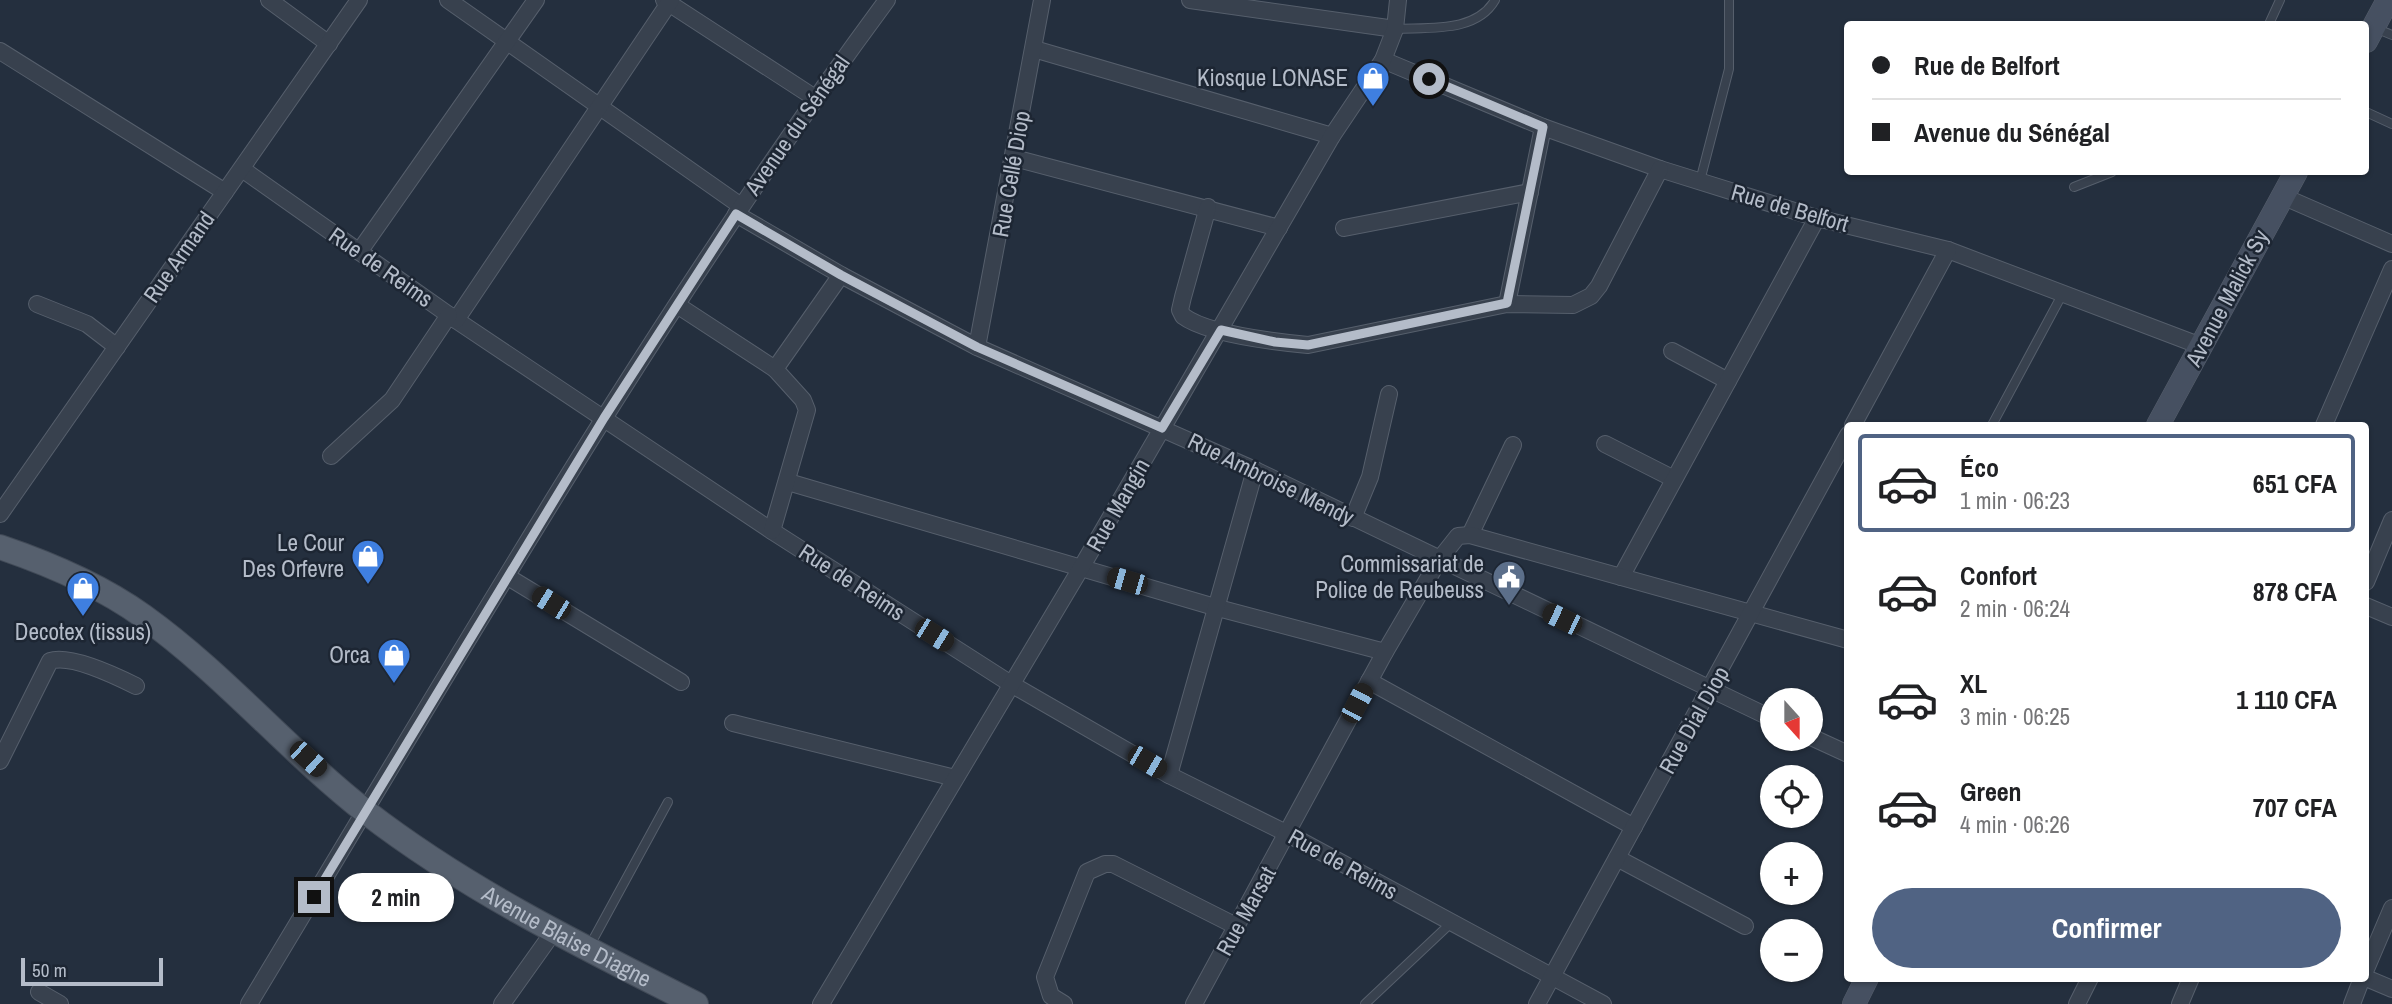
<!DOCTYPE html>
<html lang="fr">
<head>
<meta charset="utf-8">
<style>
	:root { --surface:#fff; --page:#f6f6f6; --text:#202124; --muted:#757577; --line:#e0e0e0; --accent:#506383 }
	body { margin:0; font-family:"Archivo Narrow",sans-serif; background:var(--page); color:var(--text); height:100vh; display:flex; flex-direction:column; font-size:26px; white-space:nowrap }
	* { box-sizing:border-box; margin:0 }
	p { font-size:23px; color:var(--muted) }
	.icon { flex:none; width:38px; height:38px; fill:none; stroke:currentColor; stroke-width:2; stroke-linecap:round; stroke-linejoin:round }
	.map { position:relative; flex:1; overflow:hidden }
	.sheet { position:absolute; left:1844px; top:422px; width:525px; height:560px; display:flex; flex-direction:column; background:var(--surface); border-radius:7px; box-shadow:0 2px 5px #0004 }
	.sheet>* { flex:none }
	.banner { position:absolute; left:1844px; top:21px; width:525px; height:154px; border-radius:7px; box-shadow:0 2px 5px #0004; display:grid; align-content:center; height:154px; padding:0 28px; background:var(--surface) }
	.needle { width:46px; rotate:159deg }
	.fabs { position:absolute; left:1760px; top:688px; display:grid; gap:14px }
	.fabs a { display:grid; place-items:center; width:63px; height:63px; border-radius:50%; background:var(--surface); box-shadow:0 2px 5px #0004; font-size:35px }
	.scale { position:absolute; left:21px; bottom:18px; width:142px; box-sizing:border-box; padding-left:7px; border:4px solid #b4bcc9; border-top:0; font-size:19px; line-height:24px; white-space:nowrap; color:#b4bcc9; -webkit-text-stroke:5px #1d2633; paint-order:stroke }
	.end { position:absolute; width:32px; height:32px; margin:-16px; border:9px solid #b4bcc9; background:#111; box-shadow:0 0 0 4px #111 }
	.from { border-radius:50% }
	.bubble { position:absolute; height:49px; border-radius:24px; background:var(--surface); box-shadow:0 2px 5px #0004; font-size:23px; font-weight:700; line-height:49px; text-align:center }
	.car { position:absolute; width:21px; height:42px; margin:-21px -10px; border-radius:9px; box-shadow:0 0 5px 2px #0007; background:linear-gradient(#222 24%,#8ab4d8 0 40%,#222 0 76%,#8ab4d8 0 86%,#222 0) }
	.banner b { display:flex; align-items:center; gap:24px; height:66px; font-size:26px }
	.banner b+b { border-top:2px solid var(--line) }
	.banner i { width:18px; height:18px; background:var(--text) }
	ul { padding:12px 0 0; list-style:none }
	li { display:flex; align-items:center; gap:21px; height:98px; margin:0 14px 10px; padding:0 14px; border:4px solid transparent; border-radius:7px }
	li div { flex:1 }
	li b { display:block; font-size:26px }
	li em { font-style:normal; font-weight:700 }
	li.current { border-color:var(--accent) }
	li>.icon { width:63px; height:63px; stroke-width:1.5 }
	.cta { display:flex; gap:14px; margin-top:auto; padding:14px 28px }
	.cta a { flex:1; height:80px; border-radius:42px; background:var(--accent); color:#fff; font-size:28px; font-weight:700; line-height:80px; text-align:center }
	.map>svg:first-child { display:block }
</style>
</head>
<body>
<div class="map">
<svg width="2392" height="1004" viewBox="0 0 2392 1004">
	<rect width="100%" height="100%" fill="#242f3e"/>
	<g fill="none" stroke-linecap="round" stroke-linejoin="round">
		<defs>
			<g id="lane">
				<polyline points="2269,24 2280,0"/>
				<polyline points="2375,28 2392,35"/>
				<path d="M 1395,29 C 1429,27 1476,33 1495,0"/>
				<polyline points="2366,112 2392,124"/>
				<polyline points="1700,181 1729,69 1729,0"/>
				<polyline points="2074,187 2112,172"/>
				<polyline points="1992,425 2063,293"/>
				<polyline points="589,947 668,802"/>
				<polyline points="1365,1004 1451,923"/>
			</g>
			<g id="street">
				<polyline points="269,0 329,44"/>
				<polyline points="448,0 741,206"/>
				<polyline points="664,0 815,98"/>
				<polyline points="1190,0 1395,29"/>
				<polyline points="1034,49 1332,136"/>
				<polyline points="0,51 225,192"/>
				<polyline points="1383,60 1543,127 1660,169 1817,218 1948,250 2201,346"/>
				<polyline points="1014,158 1279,228"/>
				<polyline points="242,169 456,320 772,531 1011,684 1169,775 1288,834 1603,1004"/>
				<polyline points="2282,196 2392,244"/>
				<path d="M 1208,207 L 1183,297 L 1180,310 L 1183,316 C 1207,334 1277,342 1308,345 L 1507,304 L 1573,305 L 1591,296 L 1599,286 L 1660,169"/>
				<polyline points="736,214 841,275 977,347 1255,470 1773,719"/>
				<polyline points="1344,228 1530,192"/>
				<polyline points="359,252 536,0"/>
				<polyline points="37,304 87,324 117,347"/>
				<polyline points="1507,304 1543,127"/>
				<polyline points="677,305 775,369"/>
				<polyline points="456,320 671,0"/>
				<polyline points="977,347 1042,0"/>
				<polyline points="1672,351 1728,381"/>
				<polyline points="1853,425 1948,250"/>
				<polyline points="2324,425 2392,269"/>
				<polyline points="1605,444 1674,479"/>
				<polyline points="331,456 392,400 449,315"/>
				<polyline points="788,482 1218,608 1385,652"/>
				<polyline points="0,514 359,0"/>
				<polyline points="1353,518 1370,477 1389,394"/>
				<polyline points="772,531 807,410 803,400 775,369 841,275"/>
				<polyline points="1470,535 1513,445"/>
				<polyline points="508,577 681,682"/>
				<polyline points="1621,577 1817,218"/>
				<polyline points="2366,582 2392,520"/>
				<polyline points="2366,606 2392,617"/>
				<polyline points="1369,681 1634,827"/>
				<polyline points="733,723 955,778"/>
				<polyline points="1811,737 1848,754"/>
				<path d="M 0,761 L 50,661 C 70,654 116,676 136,686"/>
				<polyline points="1169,775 1255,470"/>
				<polyline points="1617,858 1745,926"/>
				<polyline points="2366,969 2392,908"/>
				<polyline points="2366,978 2392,989"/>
				<polyline points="39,992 60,1004"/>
				<path d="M 249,1004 C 454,665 651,319 887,0"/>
				<polyline points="502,1004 554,931"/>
				<polyline points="821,1004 1081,568 1332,136 1383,60 1395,29 1398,0"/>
				<polyline points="1064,1004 1051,996 1045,977 1087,872 1105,864 1113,864 1236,926"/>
				<polyline points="1194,1004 1385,652 1439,560 1458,536 1470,535 1848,640"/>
				<polyline points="1537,1004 1848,435"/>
				<polyline points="2077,1004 2090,978"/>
				<polyline points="2180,1004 2191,978"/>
				<polyline points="2352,1004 2362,978"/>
			</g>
			<g id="secondary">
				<polyline points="2366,41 2388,0"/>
				<polyline points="2158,425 2296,172"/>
				<polyline points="1854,1004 1867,978"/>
			</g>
			<g id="primary">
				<path id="s1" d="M 0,547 C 50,564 100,585 143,616 C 224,674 288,751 366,812 C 467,890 583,947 696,1004"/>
			</g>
		</defs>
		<!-- lane casing -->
		<use href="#lane" stroke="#565f6c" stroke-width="10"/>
		<!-- street casing -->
		<use href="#street" stroke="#565f6c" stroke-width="18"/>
		<!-- secondary casing -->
		<use href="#secondary" stroke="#565f6c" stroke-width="24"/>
		<!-- primary casing -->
		<use href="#primary" stroke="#414a57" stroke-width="26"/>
		<!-- lane -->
		<use href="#lane" stroke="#38414e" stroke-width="8"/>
		<!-- street -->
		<use href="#street" stroke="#38414e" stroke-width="16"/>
		<!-- secondary -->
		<use href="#secondary" stroke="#465061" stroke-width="23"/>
		<!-- primary -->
		<use href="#primary" stroke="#56606e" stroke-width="24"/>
	</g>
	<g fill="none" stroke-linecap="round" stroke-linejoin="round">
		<!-- route -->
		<polyline stroke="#b4bcc9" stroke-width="9" points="314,897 604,418 736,214 841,275 977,347 1162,428 1221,330 1275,342 1308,345 1507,303 1543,127 1429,79"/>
	</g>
	<!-- icons -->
	<defs>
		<symbol id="shop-pin" viewBox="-11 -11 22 30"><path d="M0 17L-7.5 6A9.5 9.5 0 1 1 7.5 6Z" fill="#3f7fe0" stroke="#1d2633"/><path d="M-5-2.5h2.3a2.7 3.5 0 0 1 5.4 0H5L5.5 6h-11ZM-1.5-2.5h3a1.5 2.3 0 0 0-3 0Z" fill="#fff"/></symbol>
		<symbol id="civic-pin" viewBox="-11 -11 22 30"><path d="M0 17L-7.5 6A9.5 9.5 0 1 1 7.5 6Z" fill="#5c6f8a" stroke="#1d2633"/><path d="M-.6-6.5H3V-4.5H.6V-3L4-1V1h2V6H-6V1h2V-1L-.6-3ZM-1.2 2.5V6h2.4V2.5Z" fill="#fff"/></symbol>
	</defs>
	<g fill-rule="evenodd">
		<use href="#shop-pin" x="1354" y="59" width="38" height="52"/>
		<use href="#shop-pin" x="349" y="537" width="38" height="52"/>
		<use href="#civic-pin" x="1490" y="558" width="38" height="52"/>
		<use href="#shop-pin" x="64" y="569" width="38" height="52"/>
		<use href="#shop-pin" x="375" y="636" width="38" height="52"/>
	</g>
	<g text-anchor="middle" stroke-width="5" stroke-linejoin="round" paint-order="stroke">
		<!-- poi labels -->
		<g font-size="23" fill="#b4bcc9" stroke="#1d2633" text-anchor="end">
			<text x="1348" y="86">Kiosque LONASE</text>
			<text x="344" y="551">Le Cour<tspan x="344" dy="26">Des Orfevre</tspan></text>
			<text x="1484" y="572">Commissariat de<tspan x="1484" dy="26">Police de Reubeuss</tspan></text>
			<text x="83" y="640" text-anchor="middle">Decotex (tissus)</text>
			<text x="370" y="663">Orca</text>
		</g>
		<!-- street labels -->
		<g font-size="23" fill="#b4bcc9" stroke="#1d2633">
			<text transform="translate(797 125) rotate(-55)" y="8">Avenue du Sénégal</text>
			<text transform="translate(1011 174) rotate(-80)" y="8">Rue Cellé Diop</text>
			<text transform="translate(1790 208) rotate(16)" y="8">Rue de Belfort</text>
			<text transform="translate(179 257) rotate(-55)" y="8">Rue Armand</text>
			<text transform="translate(381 267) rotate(35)" y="8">Rue de Reims</text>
			<text transform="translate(2227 298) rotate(-62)" y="8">Avenue Malick Sy</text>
			<text transform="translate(1271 479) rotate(26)" y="8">Rue Ambroise Mendy</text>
			<text transform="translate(1118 505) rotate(-60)" y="8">Rue Mangin</text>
			<text transform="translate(852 582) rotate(33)" y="8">Rue de Reims</text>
			<text transform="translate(1694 720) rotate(-61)" y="8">Rue Dial Diop</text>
			<text transform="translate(1343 864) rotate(29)" y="8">Rue de Reims</text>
			<text transform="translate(1246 911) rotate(-61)" y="8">Rue Marsat</text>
			<text dy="8" stroke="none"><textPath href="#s1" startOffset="693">Avenue Blaise Diagne</textPath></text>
		</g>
	</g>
</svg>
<div class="fabs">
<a><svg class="needle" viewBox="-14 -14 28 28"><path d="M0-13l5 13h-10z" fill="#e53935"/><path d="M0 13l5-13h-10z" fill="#757577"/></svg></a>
<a><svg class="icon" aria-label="locate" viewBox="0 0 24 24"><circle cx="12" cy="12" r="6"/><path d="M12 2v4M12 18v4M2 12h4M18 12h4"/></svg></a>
<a>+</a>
<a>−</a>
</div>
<div class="scale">50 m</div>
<i class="end from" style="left:1429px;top:79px"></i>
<i class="end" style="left:314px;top:897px"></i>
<div class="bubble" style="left:338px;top:873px;width:116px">2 min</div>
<i class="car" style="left:1127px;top:581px;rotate:286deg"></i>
<i class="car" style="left:551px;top:603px;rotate:302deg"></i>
<i class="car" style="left:1562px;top:619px;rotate:296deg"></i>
<i class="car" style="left:934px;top:635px;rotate:122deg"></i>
<i class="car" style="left:1357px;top:703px;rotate:28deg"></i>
<i class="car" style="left:308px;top:759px;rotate:132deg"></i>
<i class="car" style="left:1147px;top:762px;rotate:120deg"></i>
<div class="banner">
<b><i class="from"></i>Rue de Belfort</b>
<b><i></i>Avenue du Sénégal</b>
</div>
<section class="sheet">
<ul>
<li class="current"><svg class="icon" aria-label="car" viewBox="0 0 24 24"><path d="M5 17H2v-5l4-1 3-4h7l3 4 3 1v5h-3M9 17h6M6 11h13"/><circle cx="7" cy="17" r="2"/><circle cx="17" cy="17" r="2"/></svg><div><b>Éco</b><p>1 min · 06:23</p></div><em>651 CFA</em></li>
<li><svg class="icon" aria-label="car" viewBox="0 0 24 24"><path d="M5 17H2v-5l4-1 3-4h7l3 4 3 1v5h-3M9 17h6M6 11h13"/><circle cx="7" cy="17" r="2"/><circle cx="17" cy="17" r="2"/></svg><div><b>Confort</b><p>2 min · 06:24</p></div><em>878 CFA</em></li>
<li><svg class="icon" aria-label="car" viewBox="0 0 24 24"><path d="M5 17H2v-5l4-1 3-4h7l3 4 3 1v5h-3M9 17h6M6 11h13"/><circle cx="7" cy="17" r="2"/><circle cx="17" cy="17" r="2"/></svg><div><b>XL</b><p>3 min · 06:25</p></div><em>1 110 CFA</em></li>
<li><svg class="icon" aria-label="car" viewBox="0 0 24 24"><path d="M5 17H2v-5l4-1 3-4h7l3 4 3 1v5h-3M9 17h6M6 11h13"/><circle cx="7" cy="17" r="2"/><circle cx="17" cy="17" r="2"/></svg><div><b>Green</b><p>4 min · 06:26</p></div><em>707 CFA</em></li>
</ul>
<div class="cta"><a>Confirmer</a></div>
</section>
</div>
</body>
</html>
